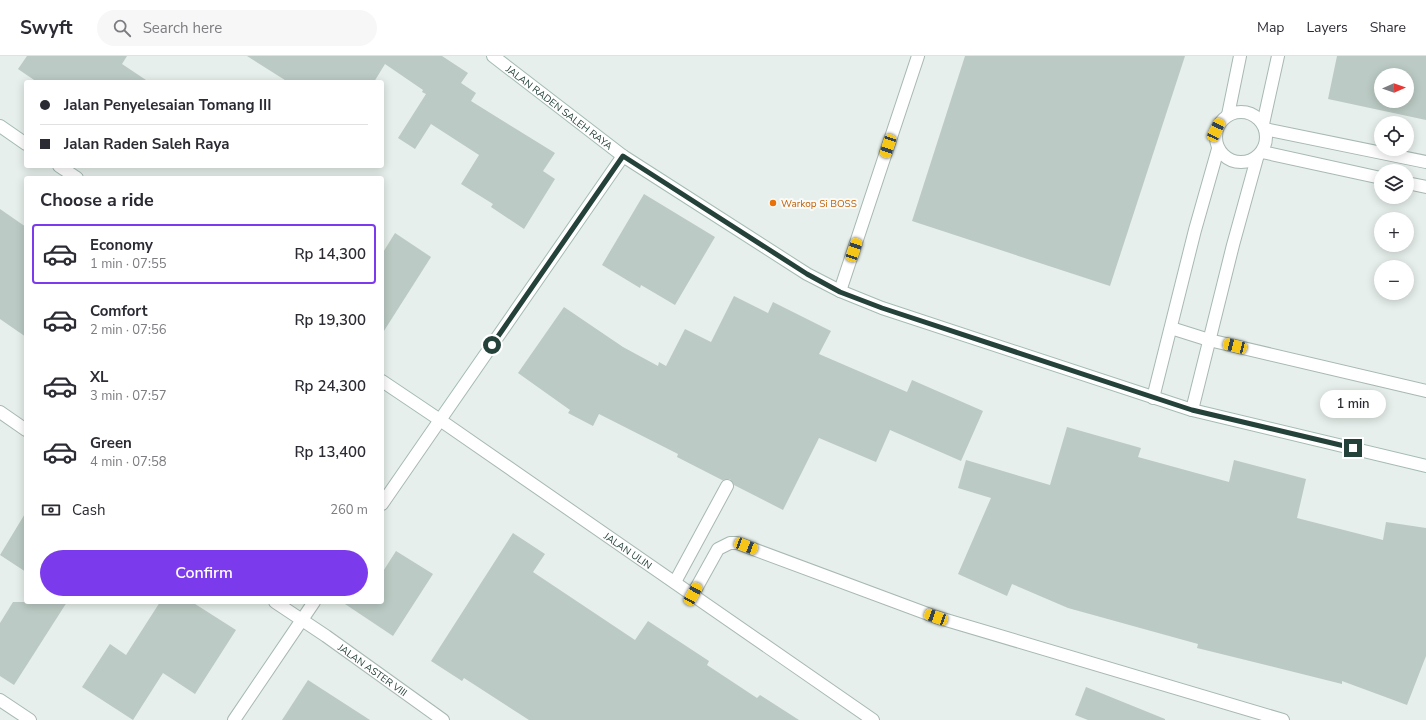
<!DOCTYPE html>
<html lang="en">
<head>
<meta charset="utf-8">
<style>
	:root { --surface:#fff; --page:#f7f7f7; --text:#2b2b33; --muted:#7c7c81; --line:#e1e1e2; --accent:#7c3aed }
	body { margin:0; font-family:"Nunito Sans",sans-serif; background:var(--page); color:var(--text); height:100vh; display:flex; flex-direction:column; font-size:15px; white-space:nowrap }
	* { box-sizing:border-box; margin:0 }
	p { font-size:13px; color:var(--muted) }
	.icon { flex:none; width:22px; height:22px; fill:none; stroke:currentColor; stroke-width:2; stroke-linecap:round; stroke-linejoin:round }
	.map { position:relative; flex:1; overflow:hidden }
	.details { position:absolute; left:24px; top:120px; width:360px; height:428px; display:flex; flex-direction:column; background:var(--surface); border-radius:4px; box-shadow:0 2px 10px #0003 }
	.details>* { flex:none }
	.guide { position:absolute; left:24px; top:24px; width:360px; height:88px; border-radius:4px; box-shadow:0 2px 10px #0003; display:grid; align-content:center; height:88px; padding:0 16px; background:var(--surface) }
	.needle { width:26px; rotate:88deg }
	.buttons { position:absolute; left:1374px; top:12px; display:grid; gap:8px }
	.buttons a { display:grid; place-items:center; width:40px; height:40px; border-radius:50%; background:var(--surface); box-shadow:0 2px 10px #0003; font-size:20px }
	.end { position:absolute; width:18px; height:18px; margin:-9px; border:5px solid #24423a; background:#fff; box-shadow:0 0 0 2px #fff }
	.from { border-radius:50% }
	.bubble { position:absolute; height:28px; border-radius:14px; background:var(--surface); box-shadow:0 2px 10px #0003; font-size:13px; font-weight:600; line-height:28px; text-align:center }
	.car { position:absolute; width:12px; height:24px; margin:-12px -6px; border-radius:5px; box-shadow:0 0 3px 1px #0007; background:linear-gradient(#f5c518 24%,#345 0 40%,#f5c518 0 76%,#345 0 86%,#f5c518 0) }
	.guide b { display:flex; align-items:center; gap:14px; height:38px; font-size:15px }
	.guide b+b { border-top:1px solid var(--line) }
	.guide i { width:10px; height:10px; background:var(--text) }
	ul { padding:0; list-style:none }
	li { display:flex; align-items:center; gap:12px; height:60px; margin:0 8px 6px; padding:0 8px; border:2px solid transparent; border-radius:4px }
	li div { flex:1 }
	li b { display:block; font-size:15px }
	li em { font-style:normal; font-weight:600 }
	li.on { border-color:var(--accent) }
	li>.icon { width:36px; height:36px; stroke-width:1.5 }
	h2 { padding:0 16px; font-size:18px; line-height:48px }
	.pay { display:flex; align-items:center; gap:10px; height:44px; padding:0 16px; font-size:15px }
	.pay p { margin-inline-start:auto }
	.primary-button { display:flex; gap:8px; margin-top:auto; padding:8px 16px }
	.primary-button a { flex:1; height:46px; border-radius:24px; background:var(--accent); color:#fff; font-size:16px; font-weight:600; line-height:46px; text-align:center }
	header { display:flex; align-items:center; gap:24px; box-sizing:border-box; height:56px; padding:0 20px; background:var(--surface); border-bottom:1px solid var(--line) }
	header strong { font-size:19px }
	nav { display:flex; gap:22px; margin-inline-start:auto; font-size:14px }
	.search { width:280px; height:36px; background:var(--page); display:flex; align-items:center; gap:10px; box-sizing:border-box; padding:0 14px; border-radius:22px; color:var(--muted); font-size:15px }
	.map>svg:first-child { display:block }
</style>
</head>
<body>
<header>
<strong>Swyft</strong>
<div class="search"><svg class="icon" aria-label="search" viewBox="0 0 24 24"><circle cx="10" cy="10" r="6"/><path d="M15 15l6 6"/></svg>Search here</div>
<nav><a>Map</a><a>Layers</a><a>Share</a></nav>
</header>
<div class="map">
<svg width="1426" height="664" viewBox="0 0 1426 664">
	<rect width="100%" height="100%" fill="#e6efeb"/>
	<!-- building -->
	<g fill="#bbcac4" fill-rule="evenodd">
		<polygon points="27,0 127,0 122,8 149,26 37,26 18,13"/>
		<polygon points="247,0 442,0 468,17 461,27 476,37 471,45 555,97 543,115 555,123 524,173 491,151 493,148 461,128 479,99 431,68 415,93 398,82 426,38 422,36 423,34 385,8 374,26 288,26"/>
		<polygon points="965,0 1185,0 1110,230 912,165"/>
		<path d="M 1337,0 L 1426,0 L 1426,64 L 1328,43 ZM 1381,19 L 1407,19 L 1407,45 L 1381,45 Z"/>
		<polygon points="644,138 715,181 675,249 641,229 640,232 602,209"/>
		<polygon points="0,153 26,171 26,281 0,263"/>
		<polygon points="395,177 431,201 382,278 382,198"/>
		<polygon points="734,240 768,257 773,246 831,275 819,298 907,336 912,324 983,355 961,405 890,374 876,406 819,382 783,454 734,429 730,423 722,424 677,401 678,398 599,358 593,370 568,357 570,354 518,317 564,251 623,291 658,310 659,306 666,310 685,273 711,286"/>
		<polygon points="1067,371 1141,392 1138,401 1229,426 1234,404 1306,423 1297,462 1383,484 1386,466 1426,472 1426,600 1407,649 1342,625 1342,628 1197,592 1198,588 1068,552 1012,528 1007,540 958,518 991,442 958,432 966,404 1050,429"/>
		<polygon points="26,456 26,516 0,499"/>
		<polygon points="513,477 545,498 533,516 635,584 648,565 709,605 707,609 757,642 760,639 799,664 529,664 464,622 462,625 431,605"/>
		<polygon points="396,495 433,518 393,580 342,546 382,546 382,517"/>
		<polygon points="13,546 67,546 14,629 0,620 0,567"/>
		<polygon points="160,546 192,546 236,574 195,638 163,617 133,664 82,631 110,588 126,599"/>
		<polygon points="308,624 370,664 282,664"/>
		<polygon points="1086,631 1165,663 1165,664 1088,664 1075,659"/>
	</g>
	<g fill="none" stroke-linecap="round" stroke-linejoin="round">
		<defs>
			<polyline id="lane" points="1171,272 1209,284 1426,335"/>
			<g id="street">
				<circle cx="1241" cy="81" r="25"/>
				<polyline points="1228,59 1240,0"/>
				<polyline points="1263,68 1278,0"/>
				<polyline points="1265,73 1426,106"/>
				<polyline points="1262,96 1381,122"/>
				<polyline points="1407,127 1426,131"/>
				<polyline points="840,235 918,0"/>
				<polyline points="1153,342 1195,174 1218,93"/>
				<polyline points="1192,354 1233,189 1257,102"/>
				<polyline points="0,356 26,374"/>
				<path id="s1" d="M 382,448 L 440,364 L 873,664"/>
				<polyline points="675,526 727,430"/>
				<polyline points="693,538 718,493 730,487 737,487 936,561 1283,664"/>
				<path id="s2" d="M 275,546 L 326,580 L 443,664"/>
				<polyline points="0,644 30,664"/>
				<polyline points="234,664 314,546"/>
			</g>
			<g id="secondary">
				<path id="s3" d="M 493,0 L 623,100 L 807,218 L 840,235 L 882,252 L 1192,354 L 1426,410"/>
				<polyline points="0,70 26,88"/>
				<polyline points="59,110 77,122"/>
				<polyline points="382,325 440,364 623,100"/>
			</g>
		</defs>
		<!-- lane casing -->
		<use href="#lane" stroke="#a8b8b2" stroke-width="14"/>
		<!-- street casing -->
		<use href="#street" stroke="#a8b8b2" stroke-width="14"/>
		<!-- secondary casing -->
		<use href="#secondary" stroke="#a4bbb3" stroke-width="14"/>
		<!-- lane -->
		<use href="#lane" stroke="#fff" stroke-width="12"/>
		<!-- street -->
		<use href="#street" stroke="#fff" stroke-width="12"/>
		<!-- secondary -->
		<use href="#secondary" stroke="#fff" stroke-width="12"/>
	</g>
	<g fill="none" stroke-linecap="round" stroke-linejoin="round">
		<!-- route -->
		<polyline stroke="#24423a" stroke-width="5" points="492,289 623,100 807,218 840,236 882,252 1192,354 1353,392"/>
	</g>
	<!-- markers -->
	<circle fill="#e8710a" stroke="#f7fbf9" stroke-width="1.5" cx="773" cy="147" r="4"/>
	<g text-anchor="middle" stroke-width="4" stroke-linejoin="round" paint-order="stroke">
		<!-- street labels -->
		<g font-size="10" fill="#24423a" stroke="#f7fbf9">
			<text dy="4" stroke="none"><textPath href="#s3" startOffset="84">JALAN RADEN SALEH RAYA</textPath></text>
			<text dy="4" stroke="none"><textPath href="#s1" startOffset="331">JALAN ULIN</textPath></text>
			<text dy="4" stroke="none"><textPath href="#s2" startOffset="119">JALAN ASTER VIII</textPath></text>
		</g>
		<!-- food labels -->
		<g font-size="10" fill="#c56008" stroke="#f7fbf9" text-anchor="start">
			<text x="781" y="151">Warkop Si BOSS</text>
		</g>
	</g>
</svg>
<div class="buttons">
<a><svg class="needle" viewBox="-14 -14 28 28"><path d="M0-13l5 13h-10z" fill="#e53935"/><path d="M0 13l5-13h-10z" fill="#7c7c81"/></svg></a>
<a><svg class="icon" aria-label="locate" viewBox="0 0 24 24"><circle cx="12" cy="12" r="6"/><path d="M12 2v4M12 18v4M2 12h4M18 12h4"/></svg></a>
<a><svg class="icon" aria-label="layers" viewBox="0 0 24 24"><path d="M12 4l9 5-9 5-9-5zM3 14l9 5 9-5"/></svg></a>
<a>+</a>
<a>−</a>
</div>
<i class="end from" style="left:492px;top:289px"></i>
<i class="end" style="left:1353px;top:392px"></i>
<div class="bubble" style="left:1320px;top:334px;width:66px">1 min</div>
<i class="car" style="left:1216px;top:74px;rotate:25deg"></i>
<i class="car" style="left:888px;top:90px;rotate:198deg"></i>
<i class="car" style="left:854px;top:194px;rotate:19deg"></i>
<i class="car" style="left:1235px;top:290px;rotate:284deg"></i>
<i class="car" style="left:746px;top:490px;rotate:111deg"></i>
<i class="car" style="left:693px;top:538px;rotate:29deg"></i>
<i class="car" style="left:936px;top:561px;rotate:290deg"></i>
<div class="guide">
<b><i class="from"></i>Jalan Penyelesaian Tomang III</b>
<b><i></i>Jalan Raden Saleh Raya</b>
</div>
<section class="details">
<h2>Choose a ride</h2>
<ul>
<li class="on"><svg class="icon" aria-label="car" viewBox="0 0 24 24"><path d="M5 17H2v-5l4-1 3-4h7l3 4 3 1v5h-3M9 17h6M6 11h13"/><circle cx="7" cy="17" r="2"/><circle cx="17" cy="17" r="2"/></svg><div><b>Economy</b><p>1 min · 07:55</p></div><em>Rp 14,300</em></li>
<li><svg class="icon" aria-label="car" viewBox="0 0 24 24"><path d="M5 17H2v-5l4-1 3-4h7l3 4 3 1v5h-3M9 17h6M6 11h13"/><circle cx="7" cy="17" r="2"/><circle cx="17" cy="17" r="2"/></svg><div><b>Comfort</b><p>2 min · 07:56</p></div><em>Rp 19,300</em></li>
<li><svg class="icon" aria-label="car" viewBox="0 0 24 24"><path d="M5 17H2v-5l4-1 3-4h7l3 4 3 1v5h-3M9 17h6M6 11h13"/><circle cx="7" cy="17" r="2"/><circle cx="17" cy="17" r="2"/></svg><div><b>XL</b><p>3 min · 07:57</p></div><em>Rp 24,300</em></li>
<li><svg class="icon" aria-label="car" viewBox="0 0 24 24"><path d="M5 17H2v-5l4-1 3-4h7l3 4 3 1v5h-3M9 17h6M6 11h13"/><circle cx="7" cy="17" r="2"/><circle cx="17" cy="17" r="2"/></svg><div><b>Green</b><p>4 min · 07:58</p></div><em>Rp 13,400</em></li>
</ul>
<div class="pay"><svg class="icon" aria-label="cash" viewBox="0 0 24 24"><path d="M3 7h18v10H3z"/><circle cx="12" cy="12" r="2"/></svg>Cash<p>260 m</p></div>
<div class="primary-button"><a>Confirm</a></div>
</section>
</div>
</body>
</html>
